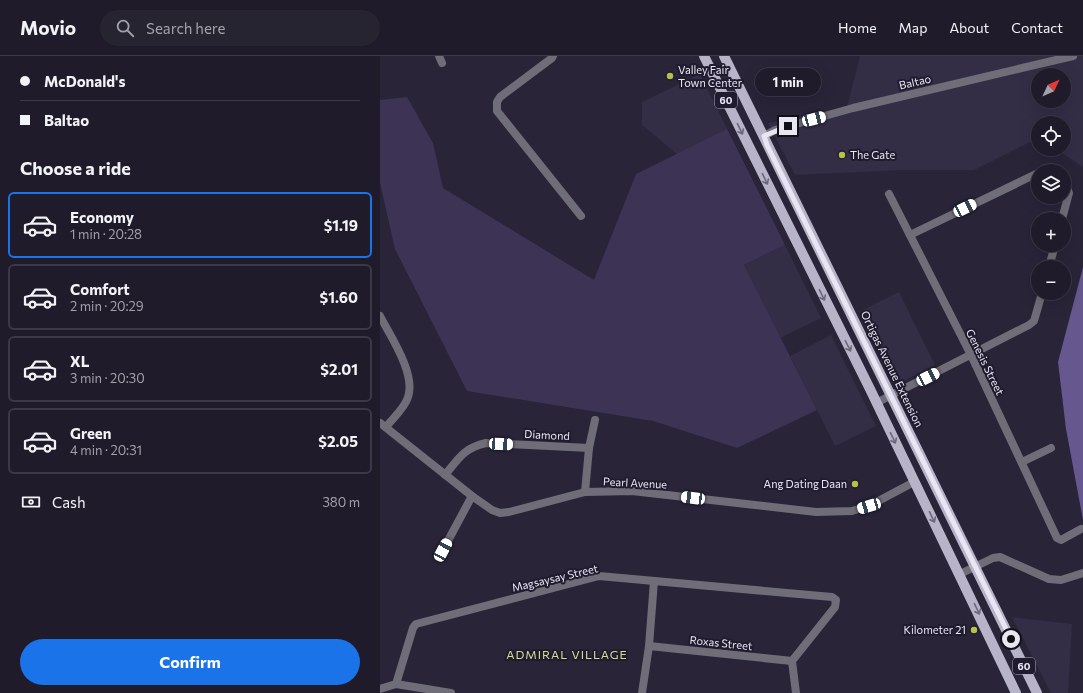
<!DOCTYPE html>
<html lang="en">
<head>
<meta charset="utf-8">
<style>
	:root { --surface:#1f1b2a; --page:#272432; --text:#f1f3f6; --muted:#a1a1a8; --line:#3c3947; --accent:#1a73e8 }
	body { margin:0; font-family:Commissioner,sans-serif; background:var(--page); color:var(--text); height:100vh; display:flex; flex-direction:column; font-size:15px; white-space:nowrap }
	* { box-sizing:border-box; margin:0 }
	p { font-size:13px; color:var(--muted) }
	.icon { flex:none; width:22px; height:22px; fill:none; stroke:currentColor; stroke-width:2; stroke-linecap:round; stroke-linejoin:round }
	.map { position:relative; flex:1; overflow:hidden }
	.side { display:flex; flex-direction:column; background:var(--surface); width:380px }
	.side>* { flex:none }
	.top-card { display:grid; align-content:center; height:88px; padding:0 20px; background:var(--surface) }
	.needle { width:26px; rotate:46deg }
	.controls { position:absolute; left:651px; top:12px; display:grid; gap:8px }
	.controls a { display:grid; place-items:center; width:40px; height:40px; border-radius:50%; background:var(--surface); box-shadow:0 4px 16px #0002,0 0 0 1px var(--line); font-size:20px }
	.end { position:absolute; width:18px; height:18px; margin:-9px; border:5px solid #e9e6f3; background:#111; box-shadow:0 0 0 2px #111 }
	.from { border-radius:50% }
	.bubble { position:absolute; height:28px; border-radius:14px; background:var(--surface); box-shadow:0 4px 16px #0002,0 0 0 1px var(--line); font-size:13px; font-weight:700; line-height:28px; text-align:center }
	.car { position:absolute; width:12px; height:24px; margin:-12px -6px; border-radius:5px; box-shadow:0 0 3px 1px #0007; background:linear-gradient(#fff 24%,#345 0 40%,#fff 0 76%,#345 0 86%,#fff 0) }
	.top-card b { display:flex; align-items:center; gap:14px; height:38px; font-size:15px }
	.top-card b+b { border-top:1px solid var(--line) }
	.top-card i { width:10px; height:10px; background:var(--text) }
	ul { padding:0; list-style:none }
	li { display:flex; align-items:center; gap:12px; height:66px; margin:0 8px 6px; padding:0 12px; border:2px solid var(--line); border-radius:6px }
	li div { flex:1 }
	li b { display:block; font-size:15px }
	li em { font-style:normal; font-weight:700 }
	li.active { border-color:var(--accent) }
	li>.icon { width:36px; height:36px; stroke-width:1.5 }
	h2 { padding:0 20px; font-size:18px; line-height:48px }
	.pay { display:flex; align-items:center; gap:10px; height:44px; padding:0 20px; font-size:15px }
	.pay p { margin-inline-start:auto }
	.action { display:flex; gap:8px; margin-top:auto; padding:8px 20px }
	.action a { flex:1; height:46px; border-radius:24px; background:var(--accent); color:#fff; font-size:16px; font-weight:700; line-height:46px; text-align:center }
	header { display:flex; align-items:center; gap:24px; box-sizing:border-box; height:56px; padding:0 20px; background:var(--surface); border-bottom:1px solid var(--line) }
	header strong { font-size:19px }
	nav { display:flex; gap:22px; margin-inline-start:auto; font-size:14px }
	.search { width:280px; height:36px; background:var(--page); display:flex; align-items:center; gap:10px; box-sizing:border-box; padding:0 14px; border-radius:22px; color:var(--muted); font-size:15px }
	main { display:flex; flex:1; min-height:0 }
	.map>svg:first-child { display:block }
</style>
</head>
<body>
<header>
<strong>Movio</strong>
<div class="search"><svg class="icon" aria-label="search" viewBox="0 0 24 24"><circle cx="10" cy="10" r="6"/><path d="M15 15l6 6"/></svg>Search here</div>
<nav><a>Home</a><a>Map</a><a>About</a><a>Contact</a></nav>
</header>
<main>
<section class="side">
<div class="top-card">
<b><i class="from"></i>McDonald's</b>
<b><i></i>Baltao</b>
</div>
<h2>Choose a ride</h2>
<ul>
<li class="active"><svg class="icon" aria-label="car" viewBox="0 0 24 24"><path d="M5 17H2v-5l4-1 3-4h7l3 4 3 1v5h-3M9 17h6M6 11h13"/><circle cx="7" cy="17" r="2"/><circle cx="17" cy="17" r="2"/></svg><div><b>Economy</b><p>1 min · 20:28</p></div><em>$1.19</em></li>
<li><svg class="icon" aria-label="car" viewBox="0 0 24 24"><path d="M5 17H2v-5l4-1 3-4h7l3 4 3 1v5h-3M9 17h6M6 11h13"/><circle cx="7" cy="17" r="2"/><circle cx="17" cy="17" r="2"/></svg><div><b>Comfort</b><p>2 min · 20:29</p></div><em>$1.60</em></li>
<li><svg class="icon" aria-label="car" viewBox="0 0 24 24"><path d="M5 17H2v-5l4-1 3-4h7l3 4 3 1v5h-3M9 17h6M6 11h13"/><circle cx="7" cy="17" r="2"/><circle cx="17" cy="17" r="2"/></svg><div><b>XL</b><p>3 min · 20:30</p></div><em>$2.01</em></li>
<li><svg class="icon" aria-label="car" viewBox="0 0 24 24"><path d="M5 17H2v-5l4-1 3-4h7l3 4 3 1v5h-3M9 17h6M6 11h13"/><circle cx="7" cy="17" r="2"/><circle cx="17" cy="17" r="2"/></svg><div><b>Green</b><p>4 min · 20:31</p></div><em>$2.05</em></li>
</ul>
<div class="pay"><svg class="icon" aria-label="cash" viewBox="0 0 24 24"><path d="M3 7h18v10H3z"/><circle cx="12" cy="12" r="2"/></svg>Cash<p>380 m</p></div>
<div class="action"><a>Confirm</a></div>
</section>
<div class="map">
<svg width="703" height="637" viewBox="0 0 703 637">
	<rect width="100%" height="100%" fill="#292438"/>
	<!-- built -->
	<g fill="#332d46" fill-rule="evenodd">
		<path d="M 480,0 L 703,0 L 703,111 L 676,93 L 684,93 L 684,67 L 658,67 L 658,82 L 594,114 L 522,114 L 415,119 L 388,67 L 467,51 ZM 658,19 L 684,19 L 684,45 L 658,45 Z"/>
		<polygon points="320,18 392,163 297,98 262,69 262,46"/>
		<polygon points="405,189 441,262 400,282 364,209"/>
		<polygon points="519,236 555,309 518,328 483,254"/>
		<polygon points="451,279 496,370 455,390 410,300"/>
		<polygon points="632,561 692,568 688,637 671,637"/>
	</g>
	<!-- green -->
	<polygon fill="#3d3355" points="27,41 53,87 63,132 214,224 256,118 347,73 405,189 364,209 437,354 357,392 273,365 87,335 15,193 0,127 0,44"/>
	<!-- forest -->
	<polygon fill="#66578e" points="703,211 703,464 686,373 678,306"/>
	<g fill="none" stroke-linecap="round" stroke-linejoin="round">
		<!-- street -->
		<g stroke="#6f6d78" stroke-width="8">
			<polyline points="59,0 62,7"/>
			<polyline points="173,0 172,2 120,41 117,46 117,55 201,160"/>
			<polyline points="384,80 395,74 473,52 693,0"/>
			<polyline points="509,138 591,299 677,482 681,484 701,473"/>
			<polyline points="682,163 689,137 684,125"/>
			<polyline points="530,179 658,117"/>
			<polyline points="669,211 675,189"/>
			<path d="M 0,260 C 11,281 36,318 28,341 C 25,352 12,363 6,371"/>
			<polyline points="496,347 649,269 654,265 662,237"/>
			<polyline points="0,367 92,440 112,454 120,457 129,456 205,436 252,435 436,456 472,455 489,450 534,426"/>
			<polyline points="642,406 671,392"/>
			<path d="M 65,419 C 79,402 84,392 106,387 L 209,392"/>
			<polyline points="205,436 209,392 215,364"/>
			<polyline points="63,494 92,440"/>
			<polyline points="580,518 613,502 620,501 669,523 681,524 703,517"/>
			<polyline points="269,590 412,605"/>
			<polyline points="16,628 33,572 36,568 219,520 452,541 456,544 455,551 412,605 416,637"/>
			<polyline points="0,633 16,628 71,637"/>
			<polyline points="262,637 269,590 274,525"/>
		</g>
		<!-- primary -->
		<g stroke="#b7b3c8" stroke-width="10">
			<polyline points="324,0 490,333 636,637"/>
			<polyline points="344,0 657,637"/>
		</g>
	</g>
	<!-- one-way arrows -->
	<defs><path id="oneway-shaft" d="M-6 0H5M1.5-3L5.5 0L1.5 3" fill="none" stroke-width="1.6" stroke-linecap="round" stroke-linejoin="round"/></defs>
	<g stroke="#6c677b">
		<use href="#oneway-shaft" transform="translate(360 73) rotate(64)"/>
		<use href="#oneway-shaft" transform="translate(385 123) rotate(64)"/>
		<use href="#oneway-shaft" transform="translate(442 239) rotate(64)"/>
		<use href="#oneway-shaft" transform="translate(468 290) rotate(63)"/>
		<use href="#oneway-shaft" transform="translate(513 382) rotate(64)"/>
		<use href="#oneway-shaft" transform="translate(552 461) rotate(64)"/>
		<use href="#oneway-shaft" transform="translate(597 553) rotate(64)"/>
	</g>
	<g fill="none" stroke-linecap="round" stroke-linejoin="round">
		<!-- route -->
		<polyline stroke="#e9e6f3" stroke-width="5" points="408,70 384,80 387,89 631,583"/>
	</g>
	<!-- markers -->
	<g fill="#b4c24a" stroke="#201b2e" stroke-width="1.5">
		<circle cx="290" cy="20" r="4"/>
		<circle cx="462" cy="99" r="4"/>
		<circle cx="475" cy="428" r="4"/>
		<circle cx="594" cy="574" r="4"/>
	</g>
	<g text-anchor="middle" stroke-width="4" stroke-linejoin="round" paint-order="stroke">
		<!-- shield labels -->
		<g fill="#201b2e" stroke="#ada9b8" stroke-width="1">
			<rect x="335" y="36" width="22" height="16" rx="3"/>
			<rect x="633" y="602" width="22" height="16" rx="3"/>
		</g>
		<g font-size="10" font-weight="bold" fill="#e9e6f3">
			<text x="346" y="48">60</text>
			<text x="644" y="614">60</text>
		</g>
		<!-- poi labels -->
		<g font-size="11" fill="#e9e6f3" stroke="#201b2e" text-anchor="start">
			<text x="298" y="18">Valley Fair<tspan x="298" dy="13">Town Center</tspan></text>
			<text x="470" y="103">The Gate</text>
			<text x="467" y="432" text-anchor="end">Ang Dating Daan</text>
			<text x="586" y="578" text-anchor="end">Kilometer 21</text>
		</g>
		<!-- street labels -->
		<g font-size="11" fill="#e9e6f3" stroke="#201b2e">
			<text transform="translate(535 26) rotate(-13)" y="4">Baltao</text>
			<text transform="translate(605 306) rotate(64)" y="4">Genesis Street</text>
			<text transform="translate(512 313) rotate(64)" y="4">Ortigas Avenue Extension</text>
			<text transform="translate(167 379) rotate(3)" y="4">Diamond</text>
			<text transform="translate(255 427) rotate(3)" y="4">Pearl Avenue</text>
			<text transform="translate(175 522) rotate(-13)" y="4">Magsaysay Street</text>
			<text transform="translate(341 587) rotate(6)" y="4">Roxas Street</text>
		</g>
		<!-- neighbourhood labels -->
		<g font-size="12" letter-spacing="1" fill="#d2de91" stroke="#201b2e">
			<text x="187" y="603">ADMIRAL VILLAGE</text>
		</g>
	</g>
</svg>
<div class="controls">
<a><svg class="needle" viewBox="-14 -14 28 28"><path d="M0-13l5 13h-10z" fill="#e53935"/><path d="M0 13l5-13h-10z" fill="#a1a1a8"/></svg></a>
<a><svg class="icon" aria-label="locate" viewBox="0 0 24 24"><circle cx="12" cy="12" r="6"/><path d="M12 2v4M12 18v4M2 12h4M18 12h4"/></svg></a>
<a><svg class="icon" aria-label="layers" viewBox="0 0 24 24"><path d="M12 4l9 5-9 5-9-5zM3 14l9 5 9-5"/></svg></a>
<a>+</a>
<a>−</a>
</div>
<i class="end from" style="left:631px;top:583px"></i>
<i class="end" style="left:408px;top:70px"></i>
<div class="bubble" style="left:375px;top:12px;width:66px">1 min</div>
<i class="car" style="left:434px;top:63px;rotate:75deg"></i>
<i class="car" style="left:585px;top:152px;rotate:64deg"></i>
<i class="car" style="left:548px;top:321px;rotate:63deg"></i>
<i class="car" style="left:121px;top:388px;rotate:93deg"></i>
<i class="car" style="left:313px;top:442px;rotate:277deg"></i>
<i class="car" style="left:489px;top:450px;rotate:254deg"></i>
<i class="car" style="left:63px;top:494px;rotate:28deg"></i>
</div>
</main>
</body>
</html>
